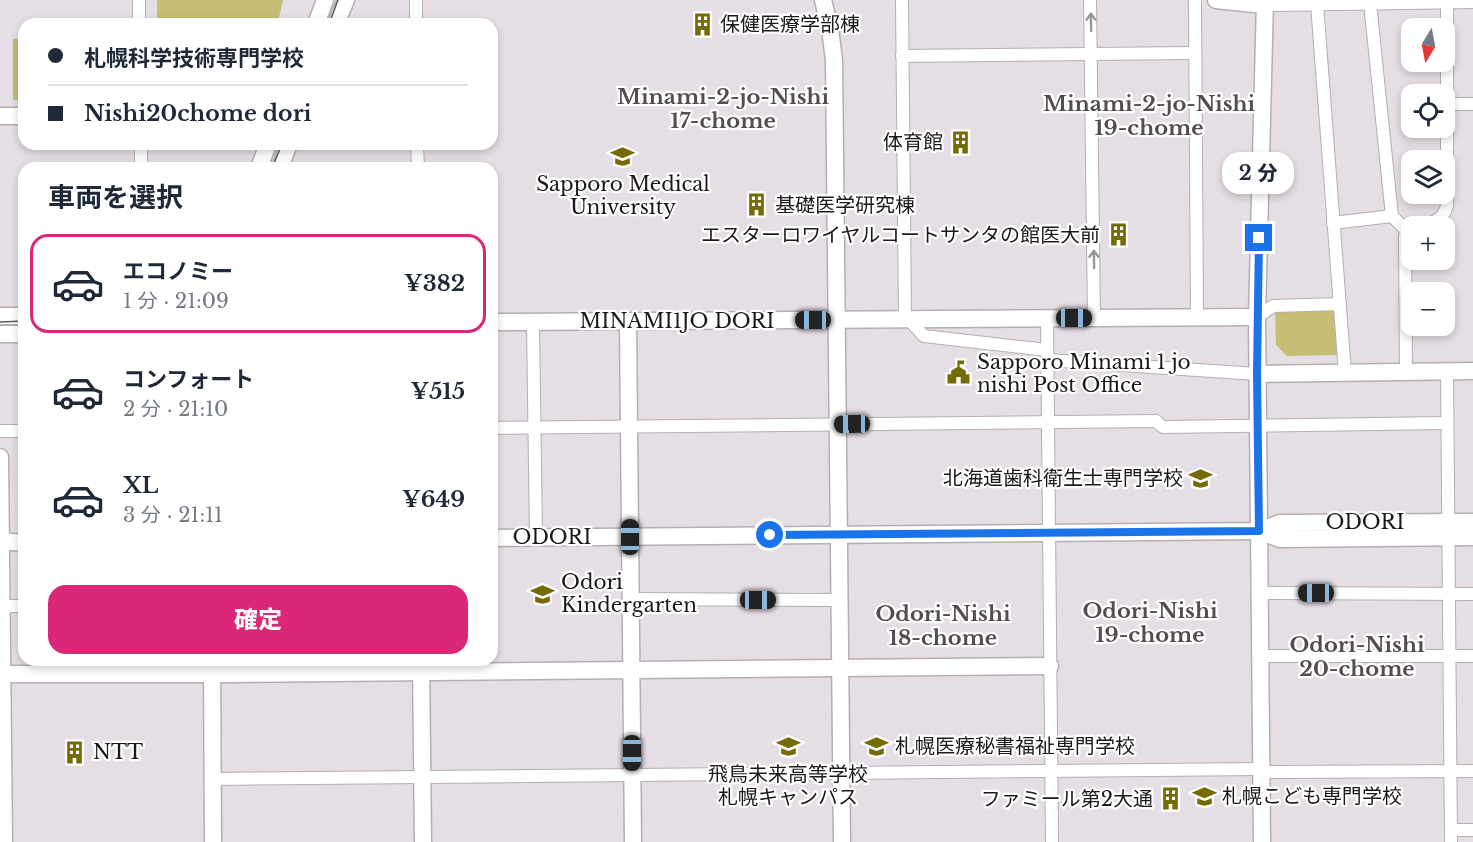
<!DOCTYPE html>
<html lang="ja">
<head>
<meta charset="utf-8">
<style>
	:root { --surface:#fff; --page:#f6f6f7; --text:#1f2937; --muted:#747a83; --line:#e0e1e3; --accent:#db2777 }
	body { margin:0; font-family:"Libre Baskerville","Noto Sans JP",serif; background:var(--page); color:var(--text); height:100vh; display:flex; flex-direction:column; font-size:22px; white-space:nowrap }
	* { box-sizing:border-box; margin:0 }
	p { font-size:20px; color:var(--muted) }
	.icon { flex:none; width:33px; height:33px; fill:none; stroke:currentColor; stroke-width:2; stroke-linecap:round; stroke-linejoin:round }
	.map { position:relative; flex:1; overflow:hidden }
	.drawer { position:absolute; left:18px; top:162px; width:480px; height:504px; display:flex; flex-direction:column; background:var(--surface); border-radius:18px; box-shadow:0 3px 9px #0003 }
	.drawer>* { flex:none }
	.top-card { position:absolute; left:18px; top:18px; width:480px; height:132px; border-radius:18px; box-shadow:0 3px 9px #0003; display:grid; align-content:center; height:132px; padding:0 30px; background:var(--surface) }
	.needle { width:39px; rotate:190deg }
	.buttons { position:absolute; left:1401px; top:18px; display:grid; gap:12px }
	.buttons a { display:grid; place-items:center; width:54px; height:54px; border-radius:12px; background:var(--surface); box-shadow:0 3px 9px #0003; font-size:30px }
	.end { position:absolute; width:27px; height:27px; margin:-14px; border:8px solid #1a73e8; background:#fff; box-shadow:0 0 0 3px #fff }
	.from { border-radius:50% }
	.bubble { position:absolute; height:42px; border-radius:18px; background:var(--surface); box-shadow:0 3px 9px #0003; font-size:20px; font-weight:800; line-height:42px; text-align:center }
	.car { position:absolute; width:18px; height:36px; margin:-18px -9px; border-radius:8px; box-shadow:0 0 4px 2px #0007; background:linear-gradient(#222 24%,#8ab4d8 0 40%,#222 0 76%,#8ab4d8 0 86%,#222 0) }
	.top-card b { display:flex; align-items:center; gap:21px; height:57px; font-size:22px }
	.top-card b+b { border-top:2px solid var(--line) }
	.top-card i { width:15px; height:15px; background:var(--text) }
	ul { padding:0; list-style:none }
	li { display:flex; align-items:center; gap:18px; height:99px; margin:0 12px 9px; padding:0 18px; border:3px solid transparent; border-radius:18px }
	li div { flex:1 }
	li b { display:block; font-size:22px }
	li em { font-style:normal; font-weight:800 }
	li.selected { border-color:var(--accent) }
	li>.icon { width:54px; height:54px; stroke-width:1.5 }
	h2 { padding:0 30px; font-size:27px; line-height:72px }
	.cta { display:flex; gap:12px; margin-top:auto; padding:12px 30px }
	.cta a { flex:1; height:69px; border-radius:18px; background:var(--accent); color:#fff; font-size:24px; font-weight:800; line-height:69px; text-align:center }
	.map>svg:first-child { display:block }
</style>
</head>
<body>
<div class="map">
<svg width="1473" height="842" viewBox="0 0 1473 842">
	<rect width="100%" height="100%" fill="#e5dee4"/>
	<!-- green -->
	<g fill="#c6be75">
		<polygon points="157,0 283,0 278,22 276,24 157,24"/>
		<polygon points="13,39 24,39 24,99 13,100"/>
		<polygon points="1332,309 1334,313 1337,355 1287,356 1276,345 1275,311"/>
	</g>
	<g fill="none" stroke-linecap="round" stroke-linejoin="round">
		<defs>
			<g id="minor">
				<polyline points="139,0 139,24"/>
				<polyline points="416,0 416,24"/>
				<polyline points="902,0 905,319"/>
				<polyline points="1090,0 1094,318"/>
				<polyline points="1195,0 1197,317"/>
				<polyline points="1370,3 1392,216 1406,230"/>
				<polyline points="1317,4 1345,373"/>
				<polyline points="1264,5 1473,2"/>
				<polyline points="902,56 1195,53"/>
				<polyline points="1447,104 1473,104"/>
				<polyline points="141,144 141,168"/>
				<polyline points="417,144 418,168"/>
				<polyline points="1333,223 1392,216"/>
				<path d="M 1413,226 C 1429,223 1443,224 1447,205 L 1447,0"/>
				<polyline points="1257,317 1273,306 1340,304"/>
				<polyline points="1047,318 1052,842"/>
				<polyline points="909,320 924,336 1047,350"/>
				<polyline points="533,322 536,537"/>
				<polyline points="1047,360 1257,374"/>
				<polyline points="1406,372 1405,237 1406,230 1412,227"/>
				<polyline points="1447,372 1451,842"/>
				<polyline points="492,428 1156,421 1163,427 1447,423"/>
				<polyline points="0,431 24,431"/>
				<polyline points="1259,593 1473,594"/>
				<polyline points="630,599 840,600"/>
				<polyline points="1,606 24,606"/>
				<polyline points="1260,656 1473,656"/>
				<polyline points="1261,772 1473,771"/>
				<polyline points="213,779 1261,769"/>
				<polyline points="1451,830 1473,830"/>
			</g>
			<g id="tertiary">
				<polyline points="823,0 830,29 834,60 842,842"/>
				<polyline points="1216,0 1264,5"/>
				<polyline points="316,24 325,0"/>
				<polyline points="336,24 346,0"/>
				<polyline points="0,116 24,116"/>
				<polyline points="259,168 268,144"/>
				<polyline points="280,168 289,144"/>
				<polyline points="0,316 24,316"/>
				<polyline points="492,322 1257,317"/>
				<polyline points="628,322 633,842"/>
				<polyline points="0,334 24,334"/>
				<polyline points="1257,374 1473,371"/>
				<polyline points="0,457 4,842"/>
				<polyline points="1259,531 1280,539 1473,537"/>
				<polyline points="492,538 1259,531 1280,523 1473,522"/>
				<polyline points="0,541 24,543"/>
				<polyline points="212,660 213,842"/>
				<polyline points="421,660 423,842"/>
				<polyline points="0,674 230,674 1050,666"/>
				<polyline points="1262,842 1257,317 1265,0"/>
			</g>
		</defs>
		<!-- minor casing -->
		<use href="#minor" stroke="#b5aeb3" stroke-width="14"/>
		<!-- tertiary casing -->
		<use href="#tertiary" stroke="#b5aeb3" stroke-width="19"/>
		<!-- minor -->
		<use href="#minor" stroke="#fff" stroke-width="12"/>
		<!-- tertiary -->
		<use href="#tertiary" stroke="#fff" stroke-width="16"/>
		<!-- tram -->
		<g stroke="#5e5a5d" stroke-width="1.5">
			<polyline points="329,24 338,0"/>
			<polyline points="272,168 282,144"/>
			<polyline points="0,322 24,321"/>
		</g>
	</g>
	<!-- one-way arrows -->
	<defs><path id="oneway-shaft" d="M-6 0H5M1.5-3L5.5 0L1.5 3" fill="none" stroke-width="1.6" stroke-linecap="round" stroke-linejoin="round" transform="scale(1.5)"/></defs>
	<g stroke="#999898">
		<use href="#oneway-shaft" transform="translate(1091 22) rotate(-91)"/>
		<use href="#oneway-shaft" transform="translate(1094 259) rotate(-91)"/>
	</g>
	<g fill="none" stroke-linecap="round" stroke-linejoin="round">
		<!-- route -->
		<polyline stroke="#1a73e8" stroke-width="8" points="770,535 1259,531 1257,374 1259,238"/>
	</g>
	<!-- icons -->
	<defs>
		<symbol id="building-bare" viewBox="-9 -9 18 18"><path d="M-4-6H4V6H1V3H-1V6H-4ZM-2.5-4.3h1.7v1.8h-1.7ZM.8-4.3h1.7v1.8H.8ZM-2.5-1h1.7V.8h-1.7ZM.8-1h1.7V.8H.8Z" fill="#756b04" stroke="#fff" stroke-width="2.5" paint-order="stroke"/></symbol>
		<symbol id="university-bare" viewBox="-9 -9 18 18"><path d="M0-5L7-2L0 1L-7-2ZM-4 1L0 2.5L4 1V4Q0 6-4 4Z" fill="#756b04" stroke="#fff" stroke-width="2.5" paint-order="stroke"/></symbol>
		<symbol id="civic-bare" viewBox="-9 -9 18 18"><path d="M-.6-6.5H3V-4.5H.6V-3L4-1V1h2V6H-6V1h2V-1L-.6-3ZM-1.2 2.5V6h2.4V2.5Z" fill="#756b04" stroke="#fff" stroke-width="2.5" paint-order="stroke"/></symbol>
		<symbol id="school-bare" viewBox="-9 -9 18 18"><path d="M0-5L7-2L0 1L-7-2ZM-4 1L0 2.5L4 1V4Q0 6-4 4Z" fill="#756b04" stroke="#fff" stroke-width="2.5" paint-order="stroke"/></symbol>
	</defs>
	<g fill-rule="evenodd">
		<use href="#building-bare" x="686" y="8" width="33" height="33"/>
		<use href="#building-bare" x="944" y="126" width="33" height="33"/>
		<use href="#university-bare" x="606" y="140" width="33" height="33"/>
		<use href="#building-bare" x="740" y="188" width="33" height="33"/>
		<use href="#building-bare" x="1102" y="218" width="33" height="33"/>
		<use href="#civic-bare" x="942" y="356" width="33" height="33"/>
		<use href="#university-bare" x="1184" y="462" width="33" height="33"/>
		<use href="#school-bare" x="526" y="578" width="33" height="33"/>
		<use href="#university-bare" x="860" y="730" width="33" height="33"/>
		<use href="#school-bare" x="772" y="730" width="33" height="33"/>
		<use href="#building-bare" x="58" y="736" width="33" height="33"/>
		<use href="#university-bare" x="1188" y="780" width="33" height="33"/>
		<use href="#building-bare" x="1154" y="782" width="33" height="33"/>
	</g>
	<g text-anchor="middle" stroke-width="4.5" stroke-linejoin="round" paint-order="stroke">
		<!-- poi labels -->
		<g font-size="20" fill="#1c191b" stroke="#fff" text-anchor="start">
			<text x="720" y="31">保健医療学部棟</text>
			<text x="943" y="149" text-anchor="end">体育館</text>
			<text x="623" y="191" text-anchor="middle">Sapporo Medical<tspan x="623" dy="23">University</tspan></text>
			<text x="775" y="212">基礎医学研究棟</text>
			<text x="1100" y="242" text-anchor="end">エスターロワイヤルコートサンタの館医大前</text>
			<text x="977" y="369">Sapporo Minami 1 jo<tspan x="977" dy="23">nishi Post Office</tspan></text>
			<text x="1183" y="485" text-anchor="end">北海道歯科衛生士専門学校</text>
			<text x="561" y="589">Odori<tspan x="561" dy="23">Kindergarten</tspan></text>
			<text x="895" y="753">札幌医療秘書福祉専門学校</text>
			<text x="93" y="759">NTT</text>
			<text x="788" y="781" text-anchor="middle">飛鳥未来高等学校<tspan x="788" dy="23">札幌キャンパス</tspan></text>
			<text x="1222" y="803">札幌こども専門学校</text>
			<text x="1153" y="806" text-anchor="end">ファミール第2大通</text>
		</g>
		<!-- street labels -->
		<g font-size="20" fill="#1c191b" stroke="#fff">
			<text x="677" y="328">MINAMI1JO DORI</text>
			<text x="1365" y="529">ODORI</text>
			<text x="552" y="544">ODORI</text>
		</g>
		<!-- neighbourhood labels -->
		<g font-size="21" font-weight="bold" fill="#534c51" stroke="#fff">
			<text x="723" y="104">Minami-2-jo-Nishi<tspan x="723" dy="24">17-chome</tspan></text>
			<text x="1149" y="111">Minami-2-jo-Nishi<tspan x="1149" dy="24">19-chome</tspan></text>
			<text x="1150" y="618">Odori-Nishi<tspan x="1150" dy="24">19-chome</tspan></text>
			<text x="943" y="621">Odori-Nishi<tspan x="943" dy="24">18-chome</tspan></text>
			<text x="1357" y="652">Odori-Nishi<tspan x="1357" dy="24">20-chome</tspan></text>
		</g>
	</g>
</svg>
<div class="buttons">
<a><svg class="needle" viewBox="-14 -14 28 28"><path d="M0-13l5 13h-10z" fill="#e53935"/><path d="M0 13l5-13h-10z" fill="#747a83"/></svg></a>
<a><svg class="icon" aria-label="locate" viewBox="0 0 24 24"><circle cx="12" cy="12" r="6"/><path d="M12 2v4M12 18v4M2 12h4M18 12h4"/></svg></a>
<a><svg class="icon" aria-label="layers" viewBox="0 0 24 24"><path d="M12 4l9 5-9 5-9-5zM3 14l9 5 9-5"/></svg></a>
<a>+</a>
<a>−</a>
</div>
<i class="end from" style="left:770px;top:535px"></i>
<i class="end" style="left:1259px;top:238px"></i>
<div class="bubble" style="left:1222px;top:152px;width:72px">2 分</div>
<i class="car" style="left:1074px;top:318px;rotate:90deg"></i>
<i class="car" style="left:813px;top:320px;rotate:270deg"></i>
<i class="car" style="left:852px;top:424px;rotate:269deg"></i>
<i class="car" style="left:630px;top:537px;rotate:0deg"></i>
<i class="car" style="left:1316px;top:593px;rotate:270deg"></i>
<i class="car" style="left:758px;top:600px;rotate:90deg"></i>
<i class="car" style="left:632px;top:753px;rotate:180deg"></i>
<div class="top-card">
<b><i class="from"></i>札幌科学技術専門学校</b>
<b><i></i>Nishi20chome dori</b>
</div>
<section class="drawer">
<h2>車両を選択</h2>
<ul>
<li class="selected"><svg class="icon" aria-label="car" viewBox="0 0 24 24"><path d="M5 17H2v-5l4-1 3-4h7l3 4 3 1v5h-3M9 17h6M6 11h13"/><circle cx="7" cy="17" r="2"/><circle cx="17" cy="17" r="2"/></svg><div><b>エコノミー</b><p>1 分 · 21:09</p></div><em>¥382</em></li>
<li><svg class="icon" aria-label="car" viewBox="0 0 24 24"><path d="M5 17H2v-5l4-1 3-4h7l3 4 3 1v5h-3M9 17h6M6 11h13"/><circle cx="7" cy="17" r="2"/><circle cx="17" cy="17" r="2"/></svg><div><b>コンフォート</b><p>2 分 · 21:10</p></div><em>¥515</em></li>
<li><svg class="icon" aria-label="car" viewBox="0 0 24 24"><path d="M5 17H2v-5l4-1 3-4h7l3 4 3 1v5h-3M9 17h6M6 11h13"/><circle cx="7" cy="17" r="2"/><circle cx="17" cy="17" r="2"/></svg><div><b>XL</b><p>3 分 · 21:11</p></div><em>¥649</em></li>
</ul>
<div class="cta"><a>確定</a></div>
</section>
</div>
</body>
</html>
